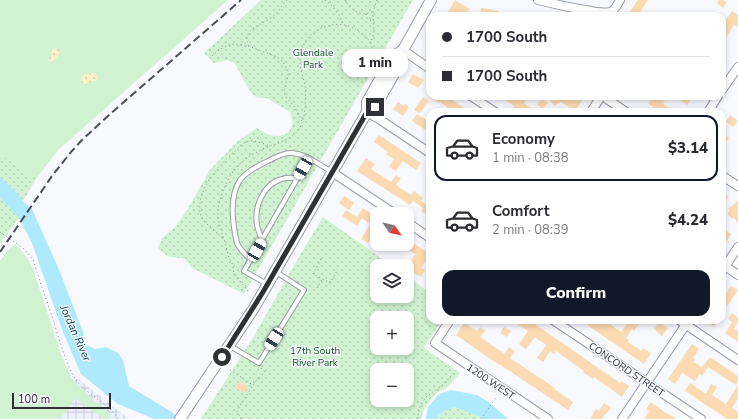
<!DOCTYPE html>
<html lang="en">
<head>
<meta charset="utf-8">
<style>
	:root { --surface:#fff; --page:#f2f2f3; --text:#2b2b33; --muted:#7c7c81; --line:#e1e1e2; --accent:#111827 }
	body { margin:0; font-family:"Nunito Sans",sans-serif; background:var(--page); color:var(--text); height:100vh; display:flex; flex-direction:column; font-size:15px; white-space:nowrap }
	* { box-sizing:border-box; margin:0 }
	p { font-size:13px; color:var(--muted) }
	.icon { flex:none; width:22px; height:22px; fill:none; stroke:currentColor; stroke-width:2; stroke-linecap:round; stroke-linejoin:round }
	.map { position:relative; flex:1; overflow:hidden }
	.details { position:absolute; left:426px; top:108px; width:300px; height:216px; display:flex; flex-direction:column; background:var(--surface); border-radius:12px; box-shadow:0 2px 6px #0003 }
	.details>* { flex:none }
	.guide { position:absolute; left:426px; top:12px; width:300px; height:88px; border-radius:12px; box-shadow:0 2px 6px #0003; display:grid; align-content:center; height:88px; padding:0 16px; background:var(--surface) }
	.needle { width:26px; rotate:124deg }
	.buttons { position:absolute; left:370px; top:207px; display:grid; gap:8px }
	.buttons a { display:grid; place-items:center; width:44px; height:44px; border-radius:8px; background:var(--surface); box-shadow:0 2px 6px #0003; font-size:20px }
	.scale { position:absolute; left:12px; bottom:10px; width:99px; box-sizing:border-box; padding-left:4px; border:2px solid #2f3134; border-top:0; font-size:11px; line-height:14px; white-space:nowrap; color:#2f3134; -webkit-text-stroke:3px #f7f9ff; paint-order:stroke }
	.end { position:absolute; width:18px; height:18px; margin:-9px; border:5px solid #2f3134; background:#fff; box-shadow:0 0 0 2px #fff }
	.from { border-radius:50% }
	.bubble { position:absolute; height:28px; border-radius:12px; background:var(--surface); box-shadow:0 2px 6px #0003; font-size:13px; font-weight:800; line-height:28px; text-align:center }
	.car { position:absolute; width:12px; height:24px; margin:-12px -6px; border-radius:5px; box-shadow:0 0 3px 1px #0007; background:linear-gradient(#fff 24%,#345 0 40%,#fff 0 76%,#345 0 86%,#fff 0) }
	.guide b { display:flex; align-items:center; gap:14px; height:38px; font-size:15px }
	.guide b+b { border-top:1px solid var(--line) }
	.guide i { width:10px; height:10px; background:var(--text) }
	ul { padding:7px 0 0; list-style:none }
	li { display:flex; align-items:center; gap:12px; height:66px; margin:0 8px 6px; padding:0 8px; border:2px solid transparent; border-radius:12px }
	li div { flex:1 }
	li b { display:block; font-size:15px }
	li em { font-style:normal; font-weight:800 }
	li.selected { border-color:var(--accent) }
	li>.icon { width:36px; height:36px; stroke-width:1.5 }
	.action { display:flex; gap:8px; margin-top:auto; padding:8px 16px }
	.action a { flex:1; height:46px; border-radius:12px; background:var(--accent); color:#fff; font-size:16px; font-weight:800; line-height:46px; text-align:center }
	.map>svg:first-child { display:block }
</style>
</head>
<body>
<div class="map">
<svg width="738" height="419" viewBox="0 0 738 419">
	<defs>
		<pattern id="industrial-grid" width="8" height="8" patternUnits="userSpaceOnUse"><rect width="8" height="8" fill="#eaf0fd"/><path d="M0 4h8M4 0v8" fill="none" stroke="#c9ced9"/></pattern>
		<pattern id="sand-dots" width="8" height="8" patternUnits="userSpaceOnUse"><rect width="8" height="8" fill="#faf0ca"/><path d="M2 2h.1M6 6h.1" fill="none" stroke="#d7ceae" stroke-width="1.8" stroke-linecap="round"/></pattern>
		<pattern id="park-dots" width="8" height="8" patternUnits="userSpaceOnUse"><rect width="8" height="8" fill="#d0f2d1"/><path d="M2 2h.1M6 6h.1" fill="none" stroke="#b3d0b4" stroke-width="1.8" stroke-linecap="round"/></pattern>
	</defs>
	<rect width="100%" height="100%" fill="#f7f9ff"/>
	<!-- industrial -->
	<polygon fill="url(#industrial-grid)" points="77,378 129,419 50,419"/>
	<!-- grass -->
	<g fill="#d0f2d1">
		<polygon points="0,0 228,0 58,150 36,179 0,154"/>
		<path d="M 15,244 C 26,255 30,261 35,275 L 62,357 L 72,379 L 88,396 L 101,406 L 111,415 L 109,419 L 104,419 L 75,398 L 60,419 L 0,419 L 0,261 L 9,249 Z"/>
	</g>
	<!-- sand -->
	<g fill="url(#sand-dots)">
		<polygon points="55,48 59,50 59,55 54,60 51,61 49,60 49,58 52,55 52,50"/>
		<path d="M 91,73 L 94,73 L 97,75 L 98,78 L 96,81 L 84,84 C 81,82 80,80 81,76 Z"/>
	</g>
	<!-- park -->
	<g fill="url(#park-dots)" fill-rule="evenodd">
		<path d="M 261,0 L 413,0 L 244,294 L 192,268 L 185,259 L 166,256 L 158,248 L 162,238 L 175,227 L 189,207 L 209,171 L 238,141 L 257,128 C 263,132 269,136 277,136 C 286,136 293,130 292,121 C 292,118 291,114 290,112 C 289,111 268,99 266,98 C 263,98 259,98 256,97 C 249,93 239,71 235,63 L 227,60 L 214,63 L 204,53 Z"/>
		<polygon points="0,154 36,179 23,201 16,192 0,177"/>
		<polygon points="0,198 19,218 0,244"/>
		<path d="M 323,217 L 392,266 L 377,266 L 377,296 L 407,296 L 407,276 L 430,293 L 430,320 L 442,320 L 424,348 L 460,373 L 447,388 L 435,394 L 423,411 L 421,419 L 201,419 L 254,336 L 293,267 ZM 377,318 L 407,318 L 407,348 L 377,348 ZM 377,370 L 407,370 L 407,400 L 377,400 Z"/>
		<polygon points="454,407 480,417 482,419 437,419 439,414"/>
	</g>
	<!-- water -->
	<g fill="#afe9fd">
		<polygon points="0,177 16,192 23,201 32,209 60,272 83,332 85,344 95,349 106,347 118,353 123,360 129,386 183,419 154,419 118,404 81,374 63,332 32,243 19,218 0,198"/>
		<polygon points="451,390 477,395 490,403 508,419 482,419 480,417 454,407 439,414 437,419 426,419 428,407 439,394"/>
	</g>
	<!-- building -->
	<g fill="#fcdab2">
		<polygon points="455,0 470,9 465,16 446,16"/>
		<polygon points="638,0 648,0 638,16 631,16 628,14"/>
		<polygon points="719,0 723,0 727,2 723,8 717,3"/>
		<polygon points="481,8 499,11 498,16 479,16"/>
		<polygon points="732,11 738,15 738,27 734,25 722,43 722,25"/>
		<polygon points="413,74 424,80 418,88 408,82"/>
		<polygon points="428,96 447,96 470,112 454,112 440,102 439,103"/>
		<polygon points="499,96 529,96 524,103 532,109 530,112 519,112 513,107 514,106"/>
		<polygon points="555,96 579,96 583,99 575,111 561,102 554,106 550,99"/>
		<polygon points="653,96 662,96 660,98 665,101 663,104 676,112 656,112 652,109 653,107 648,103"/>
		<polygon points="675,96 693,96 687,105"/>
		<polygon points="423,97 429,101 420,113 414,110"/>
		<polygon points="541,98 548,103 543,109 537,105"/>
		<polygon points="398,102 404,106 405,104 409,107 403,116 393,109"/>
		<polygon points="417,114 430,122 430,133 412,121"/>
		<polygon points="730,115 738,121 733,127 726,122"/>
		<polygon points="722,134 729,138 722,148"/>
		<polygon points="379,135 421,163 416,170 403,161 396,171 389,167 394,159 386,154 388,152 374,142"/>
		<polygon points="366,158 375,164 371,169 391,182 396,175 401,178 396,185 411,195 414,191 423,198 421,201 430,207 430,217 421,211 423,208 413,201 410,205 357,171"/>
		<polygon points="722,193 728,197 722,206"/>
		<polygon points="344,196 354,203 349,210 339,203"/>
		<polygon points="738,201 738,223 734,218 732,219 727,213 730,211 728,209"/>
		<polygon points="363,208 377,218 377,230 368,243 361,239 370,224 362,218 357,226 342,216 346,210 357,217"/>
		<polygon points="722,228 731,234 722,249"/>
		<polygon points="407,239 430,254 430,255 421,268 425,270 421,277 407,269 407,267 415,254 399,244 407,244"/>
		<polygon points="731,286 738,290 728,305 722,302 722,300"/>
		<polygon points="732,313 738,318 738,322 734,328 738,331 738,342 725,333 732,322 728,319"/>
		<polygon points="511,320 529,320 620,383 621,381 629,386 622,397 594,377 593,379 583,372 584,371 556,351 554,354 550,351 543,362 537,358 546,345 535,337 526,349 519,344 528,331"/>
		<polygon points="590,320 601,320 604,322 605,320 614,320 611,325 621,332 630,320 642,320 634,331 632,329 626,338 629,340 628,342 641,351 643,348 651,353 644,364 587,325"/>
		<polygon points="704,320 718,320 714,327"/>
		<polygon points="659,322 668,328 662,336 654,329"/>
		<polygon points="464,323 477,331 480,327 485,331 480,337 505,354 509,347 515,351 510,358 555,388 554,389 573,402 568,410 499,364 499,365 456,335"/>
		<polygon points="504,327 511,331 507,337 500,333"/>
		<polygon points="692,344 699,349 693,358 695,359 693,362 702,367 710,357 738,376 738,382 736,385 708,367 702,376 700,374 695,381 682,373 675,384 668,379"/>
		<polygon points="239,382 248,387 244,393 236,388"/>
		<polygon points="690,383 706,394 711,384 717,387 712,395 726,404 738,385 738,399 732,408 738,412 738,419 727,419 685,391"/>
		<polygon points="651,402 663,411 677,419 644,419 649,411 646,409"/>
		<polygon points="604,403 611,408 606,414 605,414 602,419 590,419 596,409 599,411"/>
	</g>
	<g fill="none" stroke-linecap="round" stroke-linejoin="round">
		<defs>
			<g id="service">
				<path d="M 262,240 C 260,235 258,230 257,225 C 254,207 263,184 282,179 C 287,177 293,178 298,178"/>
				<path d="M 251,260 C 246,255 240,250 237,243 C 236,240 236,237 235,234 C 232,217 230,195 240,180 C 247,171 258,166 268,161 C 285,152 291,150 309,158"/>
				<polyline points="267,284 244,271 309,158 332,172"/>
				<polyline points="230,346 259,363 304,290 276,272"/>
			</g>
			<g id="minor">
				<path d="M 538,0 C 550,3 601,15 610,12 C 614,11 618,4 620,0"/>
				<polyline points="403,50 430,69"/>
				<polyline points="722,90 738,67"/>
				<polyline points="471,96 495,112"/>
				<polyline points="604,96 607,99 626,112"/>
				<polyline points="367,112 379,119 430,153"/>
				<polyline points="591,112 601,96"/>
				<polyline points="708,112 718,96"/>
				<polyline points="332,172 395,214"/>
				<polyline points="722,176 738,186"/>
				<polyline points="407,222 430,238"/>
				<polyline points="722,264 738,275"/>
				<polyline points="722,271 738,247"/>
				<polyline points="450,320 435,343 548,419"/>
				<polyline points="553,320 701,419"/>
				<polyline points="679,320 738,360"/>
				<polyline points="622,419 689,320"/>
			</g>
			<g id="tertiary">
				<polyline points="367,112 367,102 389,63 394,56 403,50"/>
				<polyline points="180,419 254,308 367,112 375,107 402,60 403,50 431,0"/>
			</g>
		</defs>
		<!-- service casing -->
		<use href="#service" stroke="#999da6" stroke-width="6"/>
		<!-- minor casing -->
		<use href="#minor" stroke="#999da6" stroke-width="10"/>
		<!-- tertiary casing -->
		<use href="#tertiary" stroke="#999da6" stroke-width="12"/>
		<!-- path -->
		<g stroke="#8b8d91" stroke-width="1" stroke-dasharray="1 3" stroke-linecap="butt">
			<path d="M 287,0 C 282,5 278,13 272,17 C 263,25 240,29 249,46 L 277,57 L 283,62 L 288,71 L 288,77 L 284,89 L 285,96 L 294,106 L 302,121"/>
			<path d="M 325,0 C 333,6 340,14 343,24"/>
			<path d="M 345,0 C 348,6 355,13 363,14 C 366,14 369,13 372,12"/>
			<polyline points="377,0 373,12 374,33 371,42 371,45 375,55 381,58"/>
			<polyline points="366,14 366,17 370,20 373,21"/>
			<polyline points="241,45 244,44 246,41"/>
			<path d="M 212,56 C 218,50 227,44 236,44 C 240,44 244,47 249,46"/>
			<path d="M 0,232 L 24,249 L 33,259 C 39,280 47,300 53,320 C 59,338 66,365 76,380 C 88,396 108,402 118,419"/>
			<path d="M 223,238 C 216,232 202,222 200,213 C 197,188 218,167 234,152 C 238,148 243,142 249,141 C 255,140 264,144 270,146"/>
			<polyline points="321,259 313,274 330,283 338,269"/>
			<polyline points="317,288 322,279"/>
			<path d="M 248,291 C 244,285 238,280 235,275 C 233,272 233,269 233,266 C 232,263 230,260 229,258 C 228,254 227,250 226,246 C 223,234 217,223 218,211 C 219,198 227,179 235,169 C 241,162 249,156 257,152 C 270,144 289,143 299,129 C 306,119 306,97 305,85 C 304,80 302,75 301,70 C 298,57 302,42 312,34 C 317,30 322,27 328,26 C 348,21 357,29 371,42"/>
			<polyline points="261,368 265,372"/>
			<polyline points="230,370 253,385"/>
			<polyline points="241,419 237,411 239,407 256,381 261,377"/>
			<polyline points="417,419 420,406 426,397 444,384 457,369"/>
			<polyline points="481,419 497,396"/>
		</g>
		<!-- service -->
		<use href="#service" stroke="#fff" stroke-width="4"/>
		<!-- minor -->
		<use href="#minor" stroke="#fff" stroke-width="8"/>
		<!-- tertiary -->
		<use href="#tertiary" stroke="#fff" stroke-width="10"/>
		<!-- rail -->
		<polyline stroke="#4d4f52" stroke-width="2" stroke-dasharray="8 4" stroke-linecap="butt" points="0,252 52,176 71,152 82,140 109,115 241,0"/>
	</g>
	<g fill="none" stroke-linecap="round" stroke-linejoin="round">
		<!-- route -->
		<polyline stroke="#2f3134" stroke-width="5" points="222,357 263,292 367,112 375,107"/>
	</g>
	<g text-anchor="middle" stroke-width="3" stroke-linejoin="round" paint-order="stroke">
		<!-- park labels -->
		<g font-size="10" fill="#0f551c" stroke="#f7f9ff">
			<text x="313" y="56">Glendale<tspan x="313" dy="12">Park</tspan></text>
			<text x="315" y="354">17th South<tspan x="315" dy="12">River Park</tspan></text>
		</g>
		<!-- street labels -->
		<g font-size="10" fill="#2f3134" stroke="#f7f9ff">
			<text transform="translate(627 369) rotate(34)" y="4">CONCORD STREET</text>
			<text transform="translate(491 381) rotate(34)" y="4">1200 WEST</text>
		</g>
		<!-- water labels -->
		<g font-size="11" font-style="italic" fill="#024858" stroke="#f7f9ff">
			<text transform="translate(76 333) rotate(66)" y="4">Jordan River</text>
		</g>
	</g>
</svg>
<div class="buttons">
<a><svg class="needle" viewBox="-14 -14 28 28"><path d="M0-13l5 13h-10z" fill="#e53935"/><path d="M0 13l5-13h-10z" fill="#7c7c81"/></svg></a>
<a><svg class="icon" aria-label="layers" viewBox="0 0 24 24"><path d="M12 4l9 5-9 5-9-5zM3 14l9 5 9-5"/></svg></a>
<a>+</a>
<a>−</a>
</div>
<div class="scale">100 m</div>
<i class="end from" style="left:222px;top:357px"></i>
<i class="end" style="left:375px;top:107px"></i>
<div class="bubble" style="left:342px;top:49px;width:66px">1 min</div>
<i class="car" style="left:303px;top:168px;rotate:210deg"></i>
<i class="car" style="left:257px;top:250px;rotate:30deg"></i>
<i class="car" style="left:274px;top:339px;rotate:212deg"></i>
<div class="guide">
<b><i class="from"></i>1700 South</b>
<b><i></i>1700 South</b>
</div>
<section class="details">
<ul>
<li class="selected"><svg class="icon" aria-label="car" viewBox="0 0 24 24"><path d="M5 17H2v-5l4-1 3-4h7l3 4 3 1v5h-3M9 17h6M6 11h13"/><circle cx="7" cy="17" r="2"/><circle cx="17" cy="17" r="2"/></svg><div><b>Economy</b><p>1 min · 08:38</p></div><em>$3.14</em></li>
<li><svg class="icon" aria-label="car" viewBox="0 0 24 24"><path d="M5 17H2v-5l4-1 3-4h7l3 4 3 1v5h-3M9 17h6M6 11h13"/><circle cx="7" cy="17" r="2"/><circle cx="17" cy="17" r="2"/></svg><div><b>Comfort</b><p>2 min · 08:39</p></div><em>$4.24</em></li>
</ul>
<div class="action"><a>Confirm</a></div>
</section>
</div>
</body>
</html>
